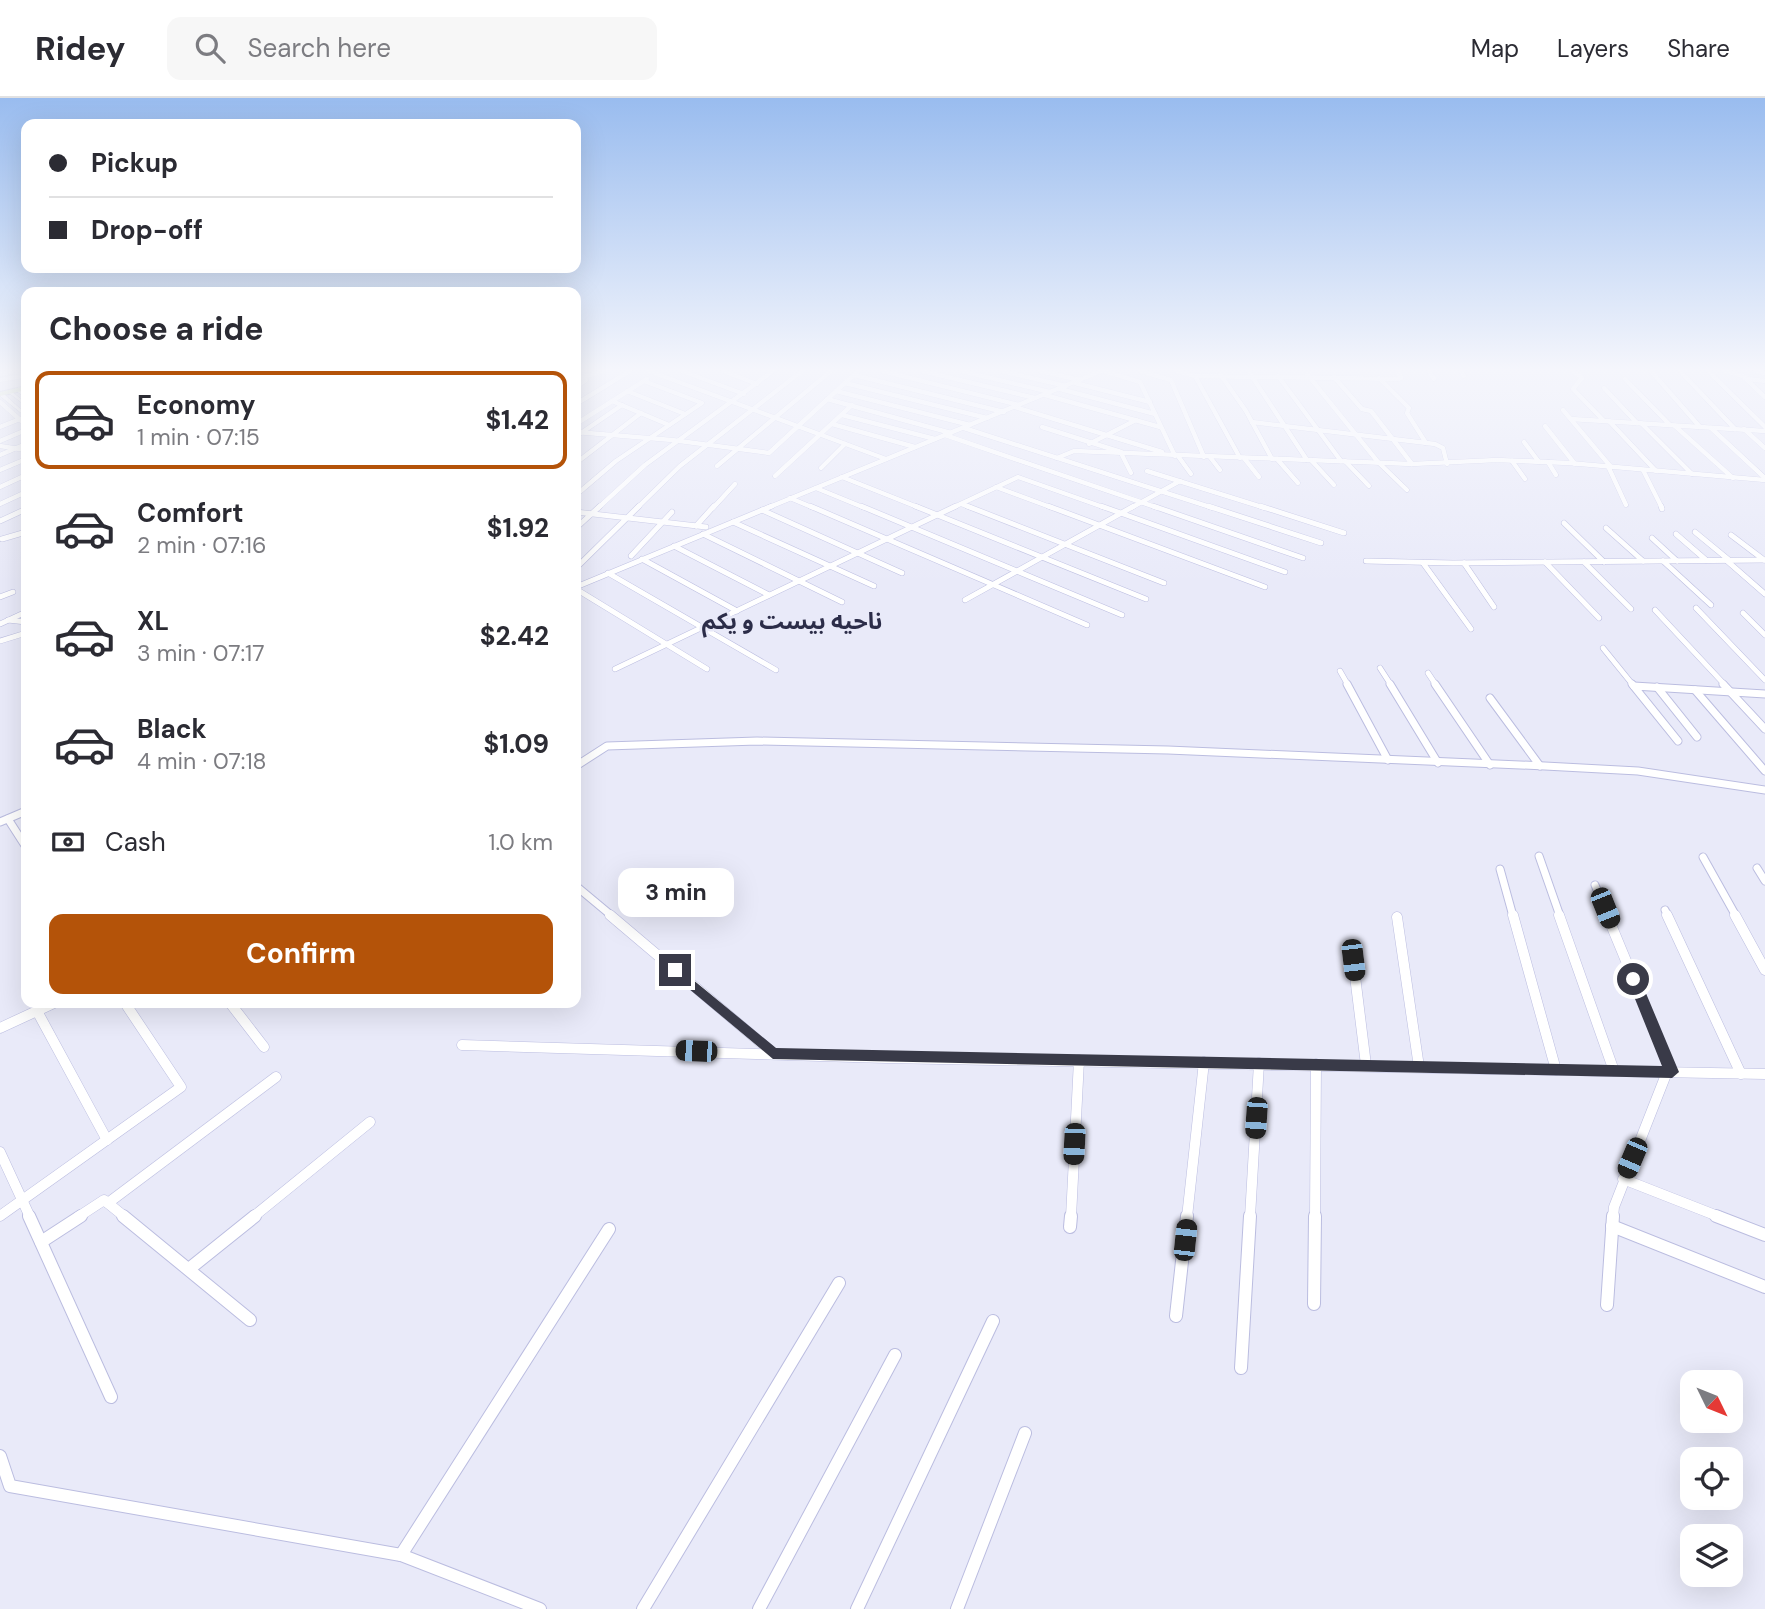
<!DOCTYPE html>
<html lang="en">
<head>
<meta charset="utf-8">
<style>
	:root { --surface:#fff; --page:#f7f7f7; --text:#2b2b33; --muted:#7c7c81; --line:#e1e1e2; --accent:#b45309 }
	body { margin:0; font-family:"DM Sans","Noto Sans Arabic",sans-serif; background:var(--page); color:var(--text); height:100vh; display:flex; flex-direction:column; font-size:26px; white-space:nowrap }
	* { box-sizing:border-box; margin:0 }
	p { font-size:23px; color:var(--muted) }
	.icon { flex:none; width:38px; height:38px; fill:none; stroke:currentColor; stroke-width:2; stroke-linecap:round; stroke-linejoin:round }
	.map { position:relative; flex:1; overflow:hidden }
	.sheet { position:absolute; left:21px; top:189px; width:560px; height:721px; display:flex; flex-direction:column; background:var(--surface); border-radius:14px; box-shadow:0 7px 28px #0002 }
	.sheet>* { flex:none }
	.banner { position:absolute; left:21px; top:21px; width:560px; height:154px; border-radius:14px; box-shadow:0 7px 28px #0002; display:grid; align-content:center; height:154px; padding:0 28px; background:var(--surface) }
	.needle { width:46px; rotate:133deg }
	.fabs { position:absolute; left:1680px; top:1272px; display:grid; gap:14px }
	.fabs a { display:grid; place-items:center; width:63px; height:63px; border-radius:14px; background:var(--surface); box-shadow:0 7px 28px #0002; font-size:35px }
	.end { position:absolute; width:32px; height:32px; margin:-16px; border:9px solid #393a48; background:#fff; box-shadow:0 0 0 4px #fff }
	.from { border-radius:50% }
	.bubble { position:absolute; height:49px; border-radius:14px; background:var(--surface); box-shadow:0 7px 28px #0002; font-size:23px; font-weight:700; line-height:49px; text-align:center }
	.car { position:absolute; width:21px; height:42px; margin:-21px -10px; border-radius:9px; box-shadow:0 0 5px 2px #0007; background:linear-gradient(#222 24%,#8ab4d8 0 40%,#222 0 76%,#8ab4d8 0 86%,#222 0) }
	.banner b { display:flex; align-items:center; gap:24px; height:66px; font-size:26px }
	.banner b+b { border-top:2px solid var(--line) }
	.banner i { width:18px; height:18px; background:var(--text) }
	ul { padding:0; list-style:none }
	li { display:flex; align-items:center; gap:21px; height:98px; margin:0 14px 10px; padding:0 14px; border:4px solid transparent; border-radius:14px }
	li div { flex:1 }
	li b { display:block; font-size:26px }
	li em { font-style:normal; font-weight:700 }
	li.current { border-color:var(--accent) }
	li>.icon { width:63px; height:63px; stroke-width:1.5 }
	h2 { padding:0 28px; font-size:32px; line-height:84px }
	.pay { display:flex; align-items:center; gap:18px; height:77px; padding:0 28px; font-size:26px }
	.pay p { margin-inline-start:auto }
	.action { display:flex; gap:14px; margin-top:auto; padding:14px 28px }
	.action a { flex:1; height:80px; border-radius:14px; background:var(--accent); color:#fff; font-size:28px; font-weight:700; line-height:80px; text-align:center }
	header { display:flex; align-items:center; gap:42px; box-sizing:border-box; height:98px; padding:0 35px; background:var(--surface); border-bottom:2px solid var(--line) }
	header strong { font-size:33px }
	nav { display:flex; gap:38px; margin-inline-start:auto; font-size:24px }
	.search { width:490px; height:63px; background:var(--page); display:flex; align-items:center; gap:18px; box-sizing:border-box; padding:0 24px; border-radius:14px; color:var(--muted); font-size:26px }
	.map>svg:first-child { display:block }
</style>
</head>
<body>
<header>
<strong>Ridey</strong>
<div class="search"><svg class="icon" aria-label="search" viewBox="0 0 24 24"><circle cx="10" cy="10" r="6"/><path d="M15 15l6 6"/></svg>Search here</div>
<nav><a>Map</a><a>Layers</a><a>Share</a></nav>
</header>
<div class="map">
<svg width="1765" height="1511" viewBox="0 0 1765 1511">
	<rect width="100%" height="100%" fill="#e9eaf9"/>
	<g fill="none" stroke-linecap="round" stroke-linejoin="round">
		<defs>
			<g id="minor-far4">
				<polyline points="649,273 886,361"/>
				<polyline points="682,273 744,296"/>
				<polyline points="723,273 757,286"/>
				<polyline points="882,273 1019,307"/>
				<polyline points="922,273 1035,300"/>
				<polyline points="961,273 1050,294"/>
				<polyline points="1001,273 1066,288"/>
				<polyline points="1040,273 1080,282"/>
				<polyline points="1104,273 1140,284 1175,358"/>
				<polyline points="1140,273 1171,282 1204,359"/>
				<polyline points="1176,273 1195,278 1398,281 1401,280 1398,273"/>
				<polyline points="1429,273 1434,281"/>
				<polyline points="1461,273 1464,278"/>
				<polyline points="1573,273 1582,280 1573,291 1604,323"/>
				<polyline points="1651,273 1700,329"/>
				<polyline points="1680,273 1735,331"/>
				<polyline points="1708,273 1765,329"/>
				<polyline points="1725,273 1743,278 1765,299"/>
				<polyline points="1755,273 1765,275"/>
				<polyline points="1249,274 1307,362"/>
				<polyline points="0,276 11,274"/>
				<polyline points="1220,276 1246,313 1272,361"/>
				<polyline points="1307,276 1378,364 1407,392"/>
				<polyline points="854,277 1004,314"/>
				<polyline points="1195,278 1240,360"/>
				<polyline points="1278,278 1341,363"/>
				<polyline points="1334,279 1362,311 1371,313 1412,366"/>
				<polyline points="1379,280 1409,310 1407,315 1426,345"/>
				<polyline points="576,281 604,273"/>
				<polyline points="1625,281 1670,327"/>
				<polyline points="1747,281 1765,283"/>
				<polyline points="0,282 22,278"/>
				<polyline points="845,285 987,320"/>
				<polyline points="1075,285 1150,304"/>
				<polyline points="576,289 586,282 583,281"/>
				<polyline points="1604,290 1637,325"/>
				<polyline points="1060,291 1155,316"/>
				<polyline points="19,292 26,298"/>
				<polyline points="627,293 685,316"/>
				<polyline points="836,293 970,327"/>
				<polyline points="1045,297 1160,329"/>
				<polyline points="827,301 951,335"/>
				<polyline points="612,303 669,327"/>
				<polyline points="0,304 26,327"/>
				<polyline points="576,306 630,273"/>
				<polyline points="1015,309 1162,354"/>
				<polyline points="1563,312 1611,369"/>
				<polyline points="842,317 935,341"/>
				<polyline points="1571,321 1765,333"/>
				<polyline points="1609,323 1656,373"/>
				<polyline points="1252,324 1435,346 1443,350 1447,366"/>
				<polyline points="1641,325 1692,376"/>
				<polyline points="576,326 647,281"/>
				<polyline points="832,326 915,349"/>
				<polyline points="1545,328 1575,366"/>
				<polyline points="1675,328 1733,380"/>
				<polyline points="0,329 20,321"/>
				<polyline points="1042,329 1121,354"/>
				<polyline points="964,330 1213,410"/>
				<polyline points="1711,330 1765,380"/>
				<polyline points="1744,331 1765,350"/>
				<polyline points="576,334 672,342 769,355 858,273"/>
				<polyline points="581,335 622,307"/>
				<polyline points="945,337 1158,410"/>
				<polyline points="0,343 26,332"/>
				<polyline points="1524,344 1539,364"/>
				<polyline points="1089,346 1136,322"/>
				<polyline points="0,348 26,352"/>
				<polyline points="0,357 26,346"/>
				<polyline points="1122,357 1131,375"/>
				<polyline points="1178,358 1191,376"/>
				<polyline points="1210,359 1220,372"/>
				<polyline points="1057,360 1074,353 1412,366 1497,362 1569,365 1765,382"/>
				<polyline points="1244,360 1259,379"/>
				<polyline points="1277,361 1298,385"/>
				<polyline points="1311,362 1334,387"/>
				<polyline points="1345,363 1369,388"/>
				<polyline points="1512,363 1525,381"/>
				<polyline points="1548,364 1556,377"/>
				<polyline points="576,365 641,315"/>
				<polyline points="717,368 831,273"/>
				<polyline points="1608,368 1626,407"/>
				<polyline points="821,370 845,346"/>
				<polyline points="0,372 26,361"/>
				<polyline points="1643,372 1662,410"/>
				<polyline points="1147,373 1265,410"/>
				<polyline points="775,378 852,307"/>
				<polyline points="842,379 920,410"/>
				<polyline points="0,389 26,377"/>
				<polyline points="996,389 1053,410"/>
				<polyline points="816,390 865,410"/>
				<polyline points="576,397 616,363 702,305 644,283"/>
				<polyline points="790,400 814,410"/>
				<polyline points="0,406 26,394"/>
				<polyline points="961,406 972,410"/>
				<polyline points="598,410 645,367 773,273"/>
				<polyline points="637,410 680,368 802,273"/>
				<polyline points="713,410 735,386"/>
				<polyline points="767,410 1101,273"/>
				<polyline points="952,410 1018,379 1106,410"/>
				<polyline points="1131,410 1180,383"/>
			</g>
			<g id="minor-far3">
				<polyline points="810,408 1087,527"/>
				<polyline points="861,408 1122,517"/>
				<polyline points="915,408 1146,501"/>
				<polyline points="967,408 1164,485"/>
				<polyline points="1048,408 1265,489"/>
				<polyline points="1101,408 1285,474"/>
				<polyline points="1153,408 1303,460"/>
				<polyline points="1208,408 1321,445"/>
				<polyline points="1260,408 1344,435"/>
				<polyline points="1661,408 1662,411"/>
				<polyline points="762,412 902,475"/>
				<polyline points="576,414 706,429"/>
				<polyline points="0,423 26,411"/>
				<polyline points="733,424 874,488"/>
				<polyline points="1564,425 1604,464"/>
				<polyline points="696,428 714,408"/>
				<polyline points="576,430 600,408"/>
				<polyline points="1606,430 1643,463"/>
				<polyline points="1695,434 1729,462"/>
				<polyline points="703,436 842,504"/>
				<polyline points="1676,436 1706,462"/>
				<polyline points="1731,437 1764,462"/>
				<polyline points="1652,440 1677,463"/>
				<polyline points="2,441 26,434"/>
				<polyline points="674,448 769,497"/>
				<polyline points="631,458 672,414"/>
				<polyline points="642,461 737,513"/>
				<polyline points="1726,462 1765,496"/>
				<polyline points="1366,463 1453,465 1765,462"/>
				<polyline points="1663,463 1711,507"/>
				<polyline points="1545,464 1599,520"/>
				<polyline points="1584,464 1631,511"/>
				<polyline points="1423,465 1471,531"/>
				<polyline points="1464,465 1494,509"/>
				<polyline points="576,470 639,408"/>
				<polyline points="608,475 776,572"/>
				<polyline points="576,489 772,408"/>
				<polyline points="576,491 707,571"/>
				<polyline points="0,499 13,494"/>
				<polyline points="965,502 1134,408"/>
				<polyline points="1696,510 1765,582"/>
				<polyline points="1655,512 1725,587"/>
				<polyline points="1743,515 1765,537"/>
				<polyline points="8,522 26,524"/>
				<polyline points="0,526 26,514"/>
				<polyline points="0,543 26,535"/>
				<polyline points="1603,550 1633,587"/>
				<polyline points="1380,570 1391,587"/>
				<polyline points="615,571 956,408"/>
				<polyline points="1340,573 1348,587"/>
				<polyline points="1428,575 1436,587"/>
			</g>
			<g id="minor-far2">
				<polyline points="1347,586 1388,662"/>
				<polyline points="1390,586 1438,665"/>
				<polyline points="1435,586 1490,667"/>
				<polyline points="1632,586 1678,643"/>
				<polyline points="1723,586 1765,631"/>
				<polyline points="1634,588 1765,596"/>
				<polyline points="1657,589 1697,639"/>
				<polyline points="1695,592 1765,673"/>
				<polyline points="1490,600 1540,668"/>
				<polyline points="576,668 607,648 757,643 1168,652 1545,668 1638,673 1765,692"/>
				<polyline points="8,721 26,749"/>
				<polyline points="0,724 26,713"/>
				<polyline points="1539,758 1560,818"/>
				<polyline points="1703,759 1736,818"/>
				<polyline points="1757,770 1765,783"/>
				<polyline points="1500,771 1513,818"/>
				<polyline points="1595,787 1608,818"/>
				<polyline points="576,788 612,818"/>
				<polyline points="1665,812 1668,818"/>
			</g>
			<g id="minor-far1">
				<polyline points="610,817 773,955"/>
				<polyline points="1513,817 1556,972"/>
				<polyline points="1559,817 1614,973"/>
				<polyline points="1607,817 1672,974"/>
				<polyline points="1667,817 1741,976"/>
				<polyline points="1735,817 1765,872"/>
				<polyline points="1397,819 1419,969"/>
				<polyline points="1353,862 1366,967"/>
				<polyline points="230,905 264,949"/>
				<polyline points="37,913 107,1042"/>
				<polyline points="0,930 54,905"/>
				<polyline points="462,947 886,960 1765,976"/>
				<polyline points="0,1054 30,1119"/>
				<polyline points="1623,1081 1720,1119"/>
				<polyline points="108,1105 276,979"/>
				<polyline points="0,1118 181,989 125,905"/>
				<polyline points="78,1119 104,1102 125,1119"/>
				<polyline points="253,1119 370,1024"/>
				<polyline points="1071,1119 1079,962"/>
				<polyline points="1187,1119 1204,964"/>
				<polyline points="1250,1119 1259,965"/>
				<polyline points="1315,1119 1316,966"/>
				<polyline points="1613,1119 1614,1109 1667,974"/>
			</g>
			<g id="minor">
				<polyline points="29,1118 111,1299"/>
				<polyline points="123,1118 250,1222"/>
				<polyline points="1716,1118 1765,1137"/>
				<polyline points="1612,1128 1765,1189"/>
				<polyline points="1070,1129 1071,1118"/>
				<polyline points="41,1144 81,1118"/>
				<polyline points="189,1171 255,1118"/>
				<polyline points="1314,1206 1315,1118"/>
				<polyline points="1607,1207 1613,1118"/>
				<polyline points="1176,1218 1187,1118"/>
				<polyline points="1241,1270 1250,1118"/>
				<polyline points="0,1358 10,1388 401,1457 540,1511"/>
				<polyline points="401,1457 609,1131"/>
				<polyline points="643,1511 839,1185"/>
				<polyline points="759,1511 895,1257"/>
				<polyline points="857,1511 993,1223"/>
				<polyline points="957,1511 1025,1335"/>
			</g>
			<g id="tertiary">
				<polygon points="11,293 26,305 26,308 9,295"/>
				<polygon points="0,295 3,295 26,316 26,319 0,298"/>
			</g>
			<polygon id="secondary" points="26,288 26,292 0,298 0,294"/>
		</defs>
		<!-- minor-far4 casing -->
		<use href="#minor-far4" stroke="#bbbde0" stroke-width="5"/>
		<!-- minor-far3 casing -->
		<use href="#minor-far3" stroke="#bbbde0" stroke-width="6"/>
		<!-- minor-far2 casing -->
		<use href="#minor-far2" stroke="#bbbde0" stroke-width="9"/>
		<!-- minor-far1 casing -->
		<use href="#minor-far1" stroke="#bbbde0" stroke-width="11"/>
		<!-- minor casing -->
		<use href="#minor" stroke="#bbbde0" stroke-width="14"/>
		<!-- tertiary casing -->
		<use href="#tertiary" stroke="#bbbde0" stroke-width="1"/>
		<!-- secondary casing -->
		<use href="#secondary" stroke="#bbbde0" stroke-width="2"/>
		<!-- minor-far4 -->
		<use href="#minor-far4" stroke="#fff" stroke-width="4.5"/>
		<!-- minor-far3 -->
		<use href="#minor-far3" stroke="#fff" stroke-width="5"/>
		<!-- minor-far2 -->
		<use href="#minor-far2" stroke="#fff" stroke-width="7"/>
		<!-- minor-far1 -->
		<use href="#minor-far1" stroke="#fff" stroke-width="10"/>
		<!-- minor -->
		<use href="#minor" stroke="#fff" stroke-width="12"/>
		<!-- tertiary -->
		<use href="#tertiary" fill="#fff" fill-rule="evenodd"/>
		<!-- secondary -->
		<use href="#secondary" fill="#dbeac7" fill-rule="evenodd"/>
	</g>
	<!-- sky -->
	<linearGradient id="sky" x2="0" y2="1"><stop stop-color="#99bcef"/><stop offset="0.56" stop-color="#f5f6fc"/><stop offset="1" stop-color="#f5f6fc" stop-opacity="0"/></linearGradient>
	<rect width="1765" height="485" fill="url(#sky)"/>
	<!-- route -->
	<polygon fill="#393a48" points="675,867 776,950 1662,968 1627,881 1633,876 1640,881 1679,974 1672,980 773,961 670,875 668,872"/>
	<g text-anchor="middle" stroke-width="5" stroke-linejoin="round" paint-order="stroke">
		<!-- far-district labels -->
		<g font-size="23" font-weight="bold" fill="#2c2d49" stroke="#e9eaf9">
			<text x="792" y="531">ناحیه بیست و یکم</text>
		</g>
	</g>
</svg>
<div class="fabs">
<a><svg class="needle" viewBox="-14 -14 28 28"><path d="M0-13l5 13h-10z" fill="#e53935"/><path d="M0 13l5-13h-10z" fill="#7c7c81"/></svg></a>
<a><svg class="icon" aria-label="locate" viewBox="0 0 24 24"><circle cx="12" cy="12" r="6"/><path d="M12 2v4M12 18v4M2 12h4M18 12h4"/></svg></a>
<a><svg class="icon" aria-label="layers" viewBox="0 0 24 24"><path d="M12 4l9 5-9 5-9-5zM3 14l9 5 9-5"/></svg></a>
</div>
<i class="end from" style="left:1633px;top:881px"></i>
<i class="end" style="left:675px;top:872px"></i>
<div class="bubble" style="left:618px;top:770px;width:116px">3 min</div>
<i class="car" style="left:1605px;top:810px;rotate:158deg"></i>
<i class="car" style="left:1353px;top:862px;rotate:173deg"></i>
<i class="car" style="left:696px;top:953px;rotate:272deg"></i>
<i class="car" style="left:1256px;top:1020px;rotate:184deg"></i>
<i class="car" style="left:1074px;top:1046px;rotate:183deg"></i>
<i class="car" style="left:1632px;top:1060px;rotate:203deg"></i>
<i class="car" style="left:1185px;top:1142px;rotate:6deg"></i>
<div class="banner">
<b><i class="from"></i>Pickup</b>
<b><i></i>Drop-off</b>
</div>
<section class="sheet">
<h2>Choose a ride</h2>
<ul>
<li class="current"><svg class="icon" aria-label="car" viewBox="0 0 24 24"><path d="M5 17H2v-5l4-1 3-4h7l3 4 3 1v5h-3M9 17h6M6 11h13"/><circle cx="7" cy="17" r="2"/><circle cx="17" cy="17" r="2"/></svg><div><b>Economy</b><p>1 min · 07:15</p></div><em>$1.42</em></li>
<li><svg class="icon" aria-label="car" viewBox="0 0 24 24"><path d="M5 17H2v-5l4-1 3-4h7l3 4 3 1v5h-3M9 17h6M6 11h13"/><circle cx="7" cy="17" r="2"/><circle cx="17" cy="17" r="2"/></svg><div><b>Comfort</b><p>2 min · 07:16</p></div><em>$1.92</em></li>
<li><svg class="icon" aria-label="car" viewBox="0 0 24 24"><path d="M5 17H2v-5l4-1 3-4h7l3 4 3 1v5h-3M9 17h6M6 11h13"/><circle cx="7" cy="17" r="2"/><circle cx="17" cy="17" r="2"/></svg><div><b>XL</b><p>3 min · 07:17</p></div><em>$2.42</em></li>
<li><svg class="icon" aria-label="car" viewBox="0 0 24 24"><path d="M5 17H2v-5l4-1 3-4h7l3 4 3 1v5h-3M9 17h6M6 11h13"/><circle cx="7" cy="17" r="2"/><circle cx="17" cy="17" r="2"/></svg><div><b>Black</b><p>4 min · 07:18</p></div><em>$1.09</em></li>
</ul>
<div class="pay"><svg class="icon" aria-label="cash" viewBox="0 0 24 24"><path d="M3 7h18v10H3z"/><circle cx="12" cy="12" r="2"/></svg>Cash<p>1.0 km</p></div>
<div class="action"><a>Confirm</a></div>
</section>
</div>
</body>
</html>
